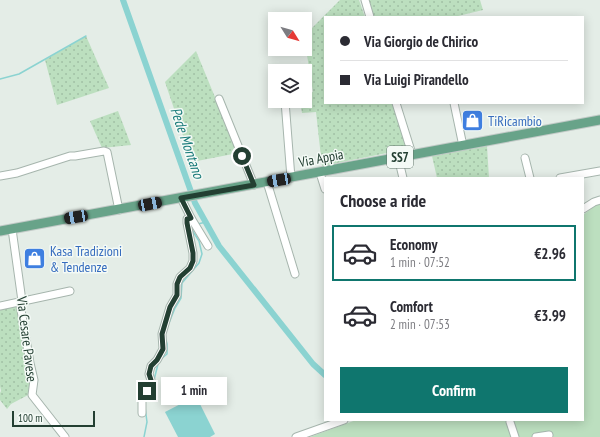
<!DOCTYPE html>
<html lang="en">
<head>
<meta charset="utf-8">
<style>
	:root { --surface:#fff; --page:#f7f7f7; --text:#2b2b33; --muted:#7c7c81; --line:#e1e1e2; --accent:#0f766e }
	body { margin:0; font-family:"PT Sans Narrow",sans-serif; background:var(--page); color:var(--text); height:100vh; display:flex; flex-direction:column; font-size:15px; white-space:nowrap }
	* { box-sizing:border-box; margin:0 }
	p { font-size:13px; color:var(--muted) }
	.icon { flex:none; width:22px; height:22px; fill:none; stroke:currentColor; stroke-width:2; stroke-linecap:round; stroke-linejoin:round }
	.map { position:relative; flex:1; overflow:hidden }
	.sheet { position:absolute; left:324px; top:177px; width:260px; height:244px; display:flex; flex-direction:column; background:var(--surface); border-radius:0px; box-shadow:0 2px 10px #0003 }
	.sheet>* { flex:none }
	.guide { position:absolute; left:324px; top:16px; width:260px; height:88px; border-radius:0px; box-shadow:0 2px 10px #0003; display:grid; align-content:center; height:88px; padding:0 16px; background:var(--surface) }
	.needle { width:26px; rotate:127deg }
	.buttons { position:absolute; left:268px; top:12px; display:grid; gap:8px }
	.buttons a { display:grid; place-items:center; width:44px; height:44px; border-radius:0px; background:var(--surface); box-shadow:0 2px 10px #0003; font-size:20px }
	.scale { position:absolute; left:12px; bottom:10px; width:83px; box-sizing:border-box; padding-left:4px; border:2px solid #233f32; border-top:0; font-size:11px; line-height:14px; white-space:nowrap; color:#233f32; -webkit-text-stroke:3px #f4faf6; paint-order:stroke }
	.end { position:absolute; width:18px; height:18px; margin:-9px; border:5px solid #233f32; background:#fff; box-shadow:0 0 0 2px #fff }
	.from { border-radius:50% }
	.bubble { position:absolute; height:28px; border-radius:0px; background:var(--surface); box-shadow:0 2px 10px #0003; font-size:13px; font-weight:700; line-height:28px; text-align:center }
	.car { position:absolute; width:12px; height:24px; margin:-12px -6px; border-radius:5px; box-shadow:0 0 3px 1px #0007; background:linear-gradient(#222 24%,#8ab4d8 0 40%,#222 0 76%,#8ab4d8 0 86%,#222 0) }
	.guide b { display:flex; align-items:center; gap:14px; height:38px; font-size:15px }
	.guide b+b { border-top:1px solid var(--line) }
	.guide i { width:10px; height:10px; background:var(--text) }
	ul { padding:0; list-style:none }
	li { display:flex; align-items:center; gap:12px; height:56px; margin:0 8px 6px; padding:0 8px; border:2px solid transparent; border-radius:0px }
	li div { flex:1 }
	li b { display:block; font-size:15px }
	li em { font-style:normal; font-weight:700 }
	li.active { border-color:var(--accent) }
	li>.icon { width:36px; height:36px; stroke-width:1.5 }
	h2 { padding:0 16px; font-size:18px; line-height:48px }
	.primary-button { display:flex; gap:8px; margin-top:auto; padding:8px 16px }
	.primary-button a { flex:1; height:46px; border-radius:0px; background:var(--accent); color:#fff; font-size:16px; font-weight:700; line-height:46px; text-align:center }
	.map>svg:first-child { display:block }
</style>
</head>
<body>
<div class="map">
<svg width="600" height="437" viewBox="0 0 600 437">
	<defs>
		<pattern id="grass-dots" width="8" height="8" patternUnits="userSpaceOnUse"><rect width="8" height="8" fill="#bcdfbf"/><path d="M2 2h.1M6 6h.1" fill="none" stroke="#a1c0a5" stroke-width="1.8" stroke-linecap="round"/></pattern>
	</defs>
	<rect width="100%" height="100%" fill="#e4ede7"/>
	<!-- grass -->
	<g fill="url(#grass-dots)">
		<polygon points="340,0 359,0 365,17 325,17 325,103 392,103 407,149 322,166 316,112 302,113 300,101 305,101 305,93 313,92 305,43 305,35"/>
		<polygon points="368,0 480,0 483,10 454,17 373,17"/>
		<polygon points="86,36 109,88 57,105 45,60"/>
		<polygon points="196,51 238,153 192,162 165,82"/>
		<polygon points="118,111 131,145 102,148 90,121"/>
		<polygon points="487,146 489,178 437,178 432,156"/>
		<polygon points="18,305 32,381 30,394 11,404 7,409 0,400 0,393 1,391 0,386 0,308"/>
	</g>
	<!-- park -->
	<polygon fill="#bcdfbf" points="600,202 600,437 310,437 356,420 583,420 583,215"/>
	<!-- water -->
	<polygon fill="#8bd3d1" points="196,396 215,434 210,437 178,437 165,412"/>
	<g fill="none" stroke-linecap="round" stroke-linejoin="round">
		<!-- stream -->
		<g stroke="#8bd3d1" stroke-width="1.5">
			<polyline points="0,79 19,74 86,36"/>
			<polyline points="198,224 206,222"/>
			<polyline points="169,323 175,308 181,298 182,283 199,263 202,254 199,241 192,230"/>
			<polyline points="161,359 167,354 167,344 166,340"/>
			<polyline points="154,380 158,364"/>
			<polyline points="144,437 147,422 145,407"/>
		</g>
		<!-- canal -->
		<polyline stroke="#8bd3d1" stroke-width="6" points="123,0 195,203 219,246 313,364 325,375"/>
		<defs>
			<g id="minor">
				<polyline points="365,0 370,17"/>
				<polyline points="219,99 254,185"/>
				<polyline points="285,101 291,178"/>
				<polyline points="396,103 412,154"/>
				<polyline points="454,103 463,146"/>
				<polyline points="398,157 403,178"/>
				<polyline points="525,158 530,178"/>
				<polyline points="320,173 325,189"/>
				<polyline points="0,176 17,173 70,156 75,156 104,151 107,152 119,210"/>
				<polyline points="560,178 600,171"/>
				<polyline points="267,182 295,274"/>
				<polyline points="583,209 594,202 600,200"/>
				<polyline points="191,218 208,246"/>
				<polyline points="12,229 22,301 20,304 30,363 34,380 32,395 65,437"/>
				<polyline points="0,306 70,291"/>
				<polyline points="142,413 142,400 149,387 151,380 149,374 151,366 157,360 163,349 162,334 170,307 177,295 177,284 180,277 190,268 193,261 193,253 187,223 187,219 191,218 181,198"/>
				<polyline points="510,422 515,437"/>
				<polyline points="296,437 344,420"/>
				<polyline points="536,437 549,435"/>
			</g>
			<polyline id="major" points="0,231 600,120"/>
		</defs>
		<!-- minor casing -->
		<use href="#minor" stroke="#a6b5ad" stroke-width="9"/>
		<!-- major casing -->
		<use href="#major" stroke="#c1c9c6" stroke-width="11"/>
		<!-- minor -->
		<use href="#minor" stroke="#fff" stroke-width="7"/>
		<!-- major -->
		<use href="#major" stroke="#68a389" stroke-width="9"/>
	</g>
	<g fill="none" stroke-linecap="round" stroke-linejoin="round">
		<!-- route -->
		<polyline stroke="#233f32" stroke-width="5" points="147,391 151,380 149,374 151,366 157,360 163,349 162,334 170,307 177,295 177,284 180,277 190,268 193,261 193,253 187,223 187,219 191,218 181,198 254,185 242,156"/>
	</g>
	<!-- icons -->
	<defs>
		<symbol id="shop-square" viewBox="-11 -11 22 22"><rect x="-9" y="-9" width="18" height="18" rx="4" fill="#3f7fe0" stroke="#f4faf6"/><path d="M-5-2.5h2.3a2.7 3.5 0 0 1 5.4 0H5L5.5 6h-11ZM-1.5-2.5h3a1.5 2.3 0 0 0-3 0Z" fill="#fff"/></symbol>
	</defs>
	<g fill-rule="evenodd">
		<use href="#shop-square" x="460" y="108" width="25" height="25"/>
		<use href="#shop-square" x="22" y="246" width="25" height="25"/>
	</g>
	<g text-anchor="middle" stroke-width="3" stroke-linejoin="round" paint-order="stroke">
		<!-- shield labels -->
		<rect fill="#f4faf6" stroke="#62776d" stroke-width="1" x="387" y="146" width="26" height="22" rx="3"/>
		<g font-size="13" font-weight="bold" fill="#233f32">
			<text x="400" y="162">SS7</text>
		</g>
		<!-- shop labels -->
		<g font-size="14" fill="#366cbe" stroke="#f4faf6" text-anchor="start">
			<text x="488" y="126">TiRicambio</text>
			<text x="50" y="256">Kasa Tradizioni<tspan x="50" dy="16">&amp; Tendenze</tspan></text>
		</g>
		<!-- street labels -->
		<g font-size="14" fill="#233f32" stroke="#f4faf6">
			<text transform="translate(321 158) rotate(-11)" y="5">Via Appia</text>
			<text transform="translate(27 339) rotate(83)" y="5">Via Cesare Pavese</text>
		</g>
		<!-- water labels -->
		<g font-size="15" font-style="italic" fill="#1c7c7b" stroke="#f4faf6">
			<text transform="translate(187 143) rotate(71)" y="5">Pede Montano</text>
		</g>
	</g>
</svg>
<div class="buttons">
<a><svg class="needle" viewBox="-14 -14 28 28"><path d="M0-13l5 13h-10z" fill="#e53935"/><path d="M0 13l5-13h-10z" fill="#7c7c81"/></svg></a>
<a><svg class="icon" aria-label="layers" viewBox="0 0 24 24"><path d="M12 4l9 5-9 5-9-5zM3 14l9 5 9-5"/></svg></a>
</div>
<div class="scale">100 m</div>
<i class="end from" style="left:242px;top:156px"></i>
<i class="end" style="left:147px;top:391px"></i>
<div class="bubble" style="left:161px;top:377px;width:66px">1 min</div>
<i class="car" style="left:279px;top:180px;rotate:260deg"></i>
<i class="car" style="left:150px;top:204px;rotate:79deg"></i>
<i class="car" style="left:76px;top:217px;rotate:260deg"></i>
<div class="guide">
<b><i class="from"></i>Via Giorgio de Chirico</b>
<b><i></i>Via Luigi Pirandello</b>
</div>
<section class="sheet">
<h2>Choose a ride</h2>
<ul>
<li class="active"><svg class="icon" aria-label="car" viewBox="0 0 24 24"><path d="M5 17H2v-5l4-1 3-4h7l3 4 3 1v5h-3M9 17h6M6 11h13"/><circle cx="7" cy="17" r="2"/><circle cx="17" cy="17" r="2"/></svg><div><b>Economy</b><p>1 min · 07:52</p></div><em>€2.96</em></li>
<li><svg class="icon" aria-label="car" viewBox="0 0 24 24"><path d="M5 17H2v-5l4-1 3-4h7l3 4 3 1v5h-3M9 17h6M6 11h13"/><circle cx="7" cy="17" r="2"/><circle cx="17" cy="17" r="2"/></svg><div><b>Comfort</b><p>2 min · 07:53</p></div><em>€3.99</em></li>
</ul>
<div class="primary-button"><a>Confirm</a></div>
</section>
</div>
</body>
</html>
